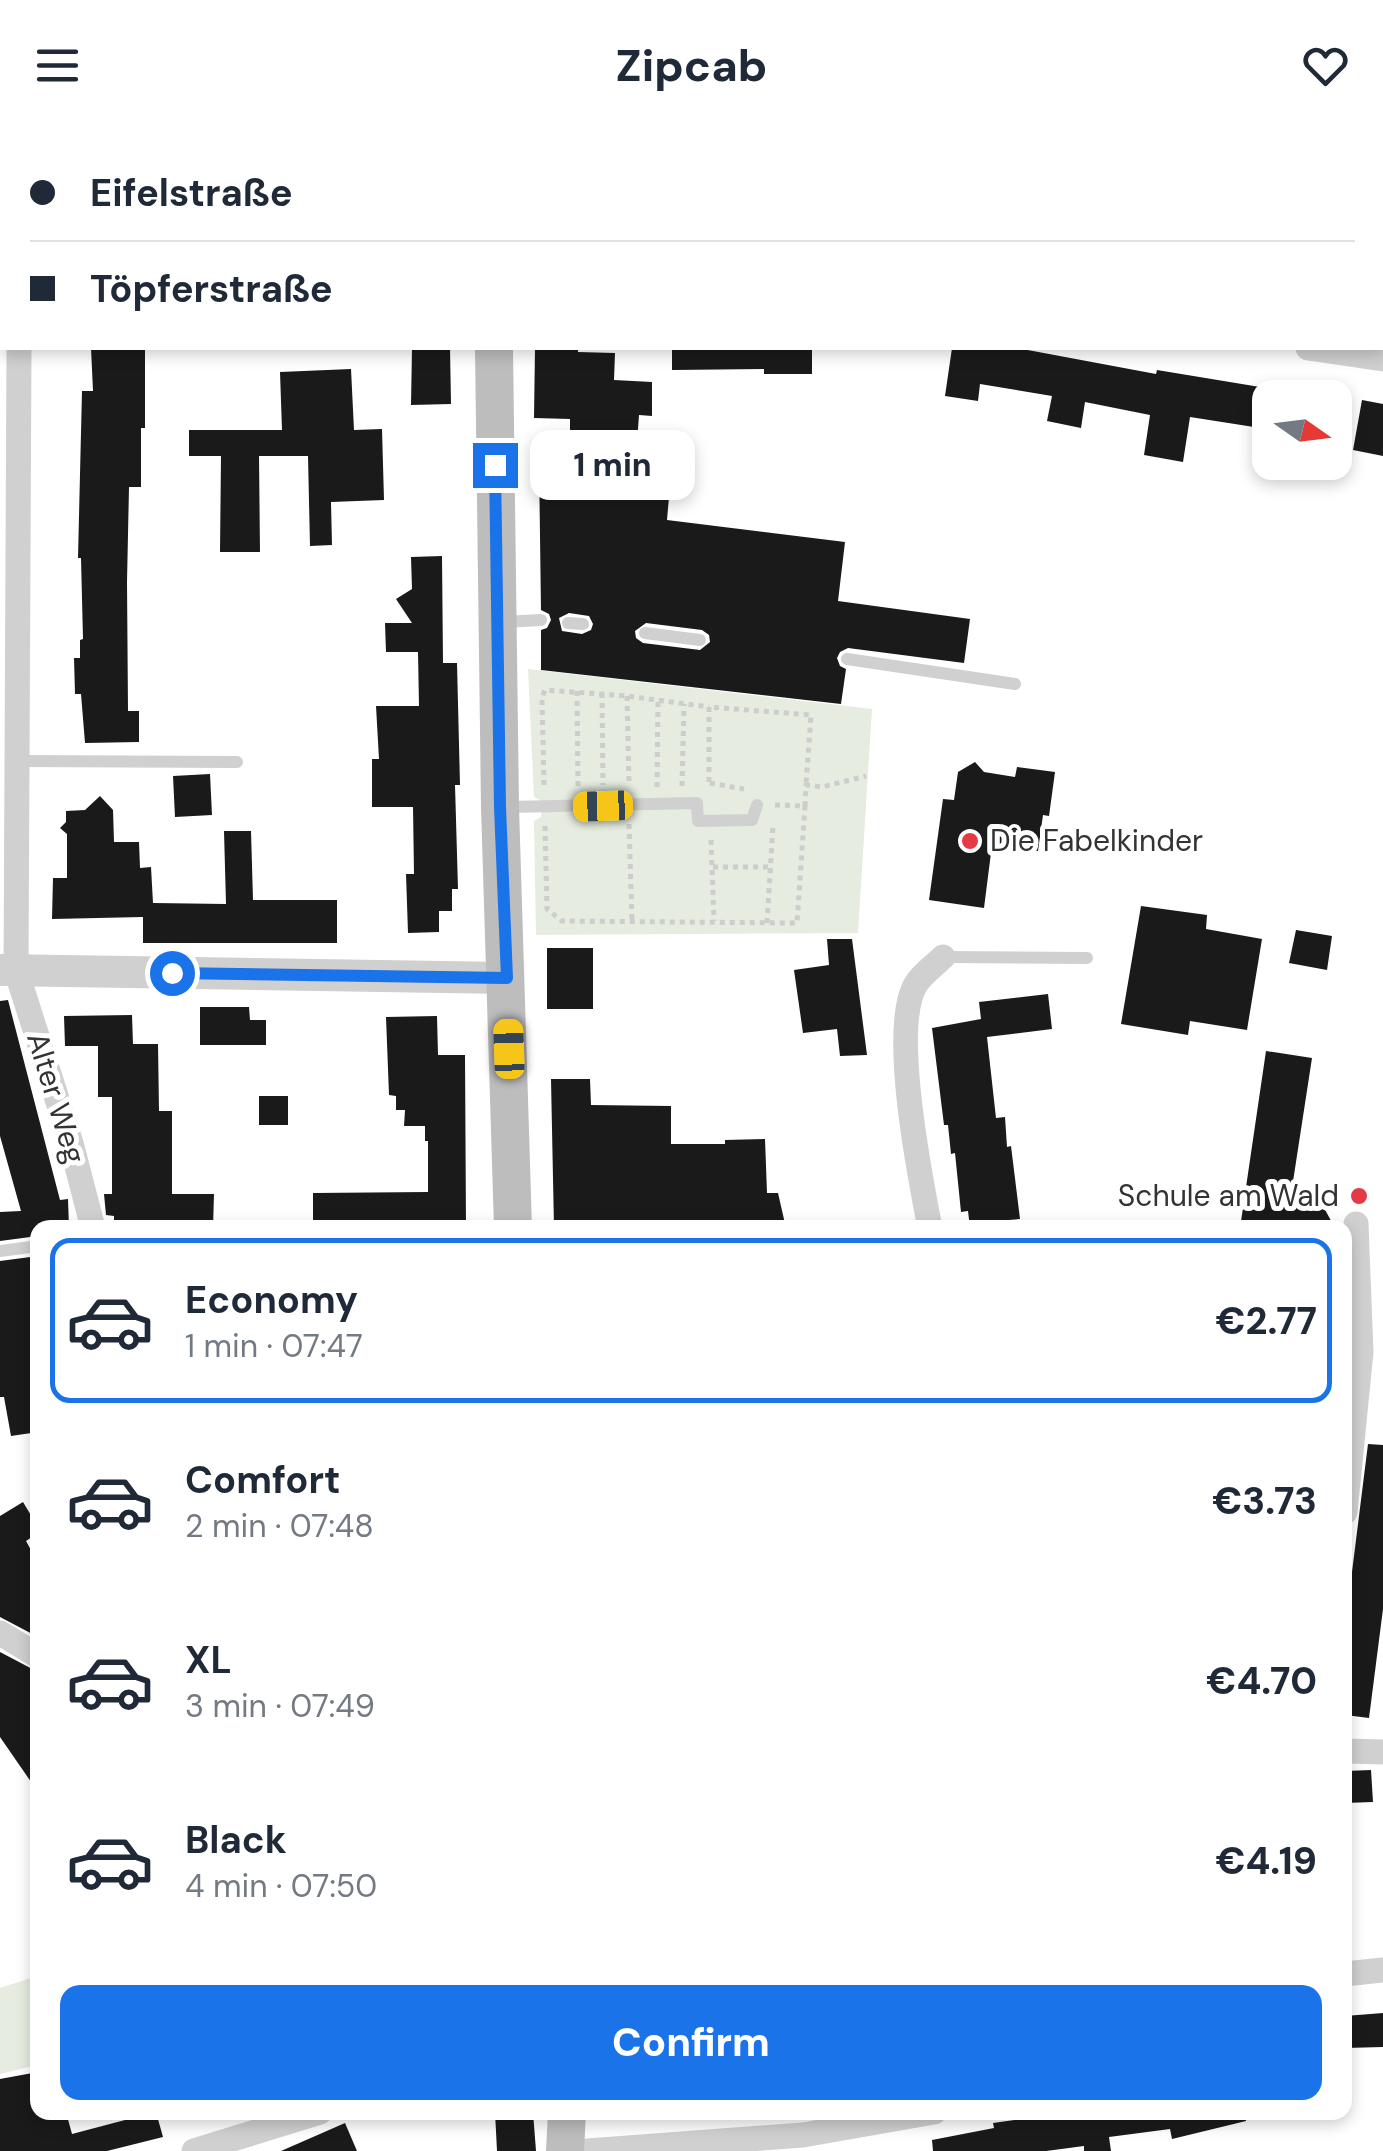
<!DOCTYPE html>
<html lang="en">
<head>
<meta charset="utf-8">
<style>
	:root { --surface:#fff; --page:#f6f6f7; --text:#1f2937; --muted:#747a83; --line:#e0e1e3; --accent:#1a73e8 }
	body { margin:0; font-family:"DM Sans",sans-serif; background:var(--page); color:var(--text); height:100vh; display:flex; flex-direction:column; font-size:38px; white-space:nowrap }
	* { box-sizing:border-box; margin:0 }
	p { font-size:32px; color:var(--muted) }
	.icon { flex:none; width:55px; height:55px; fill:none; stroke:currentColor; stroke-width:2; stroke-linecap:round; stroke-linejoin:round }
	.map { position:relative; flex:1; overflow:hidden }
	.details { position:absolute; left:30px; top:1090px; width:1322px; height:900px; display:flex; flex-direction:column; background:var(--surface); border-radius:20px; box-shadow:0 5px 15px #0003 }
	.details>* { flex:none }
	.hud { position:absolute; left:0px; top:0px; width:1385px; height:220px; box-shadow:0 5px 15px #0003; display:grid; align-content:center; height:220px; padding:0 30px; background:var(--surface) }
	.needle { width:65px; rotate:104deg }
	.controls { position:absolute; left:1252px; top:250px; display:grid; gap:20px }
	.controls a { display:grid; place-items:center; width:100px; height:100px; border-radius:20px; background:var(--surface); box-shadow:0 5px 15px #0003; font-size:50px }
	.end { position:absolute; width:45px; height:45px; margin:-22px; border:12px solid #1a73e8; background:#fff; box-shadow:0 0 0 5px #fff }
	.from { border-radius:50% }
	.bubble { position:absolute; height:70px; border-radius:20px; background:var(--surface); box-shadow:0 5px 15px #0003; font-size:32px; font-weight:800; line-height:70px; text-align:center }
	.car { position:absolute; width:30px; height:60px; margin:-30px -15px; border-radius:12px; box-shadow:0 0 8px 2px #0007; background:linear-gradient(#f5c518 24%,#345 0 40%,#f5c518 0 76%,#345 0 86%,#f5c518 0) }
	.hud b { display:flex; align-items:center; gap:35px; height:95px; font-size:38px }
	.hud b+b { border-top:2px solid var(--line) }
	.hud i { width:25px; height:25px; background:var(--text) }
	ul { padding:18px 0 0; list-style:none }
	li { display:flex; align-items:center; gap:30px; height:165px; margin:0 20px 15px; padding:0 10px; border:5px solid transparent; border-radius:20px }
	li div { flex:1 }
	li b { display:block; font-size:38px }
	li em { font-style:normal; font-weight:800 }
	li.current { border-color:var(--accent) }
	li>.icon { width:90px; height:90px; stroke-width:1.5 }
	.cta { display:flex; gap:20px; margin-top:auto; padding:20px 30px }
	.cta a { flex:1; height:115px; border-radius:20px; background:var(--accent); color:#fff; font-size:40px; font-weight:800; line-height:115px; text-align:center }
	header { display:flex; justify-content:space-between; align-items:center; height:130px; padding:0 30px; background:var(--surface); font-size:45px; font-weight:800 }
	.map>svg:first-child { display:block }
</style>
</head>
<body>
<header><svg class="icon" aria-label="menu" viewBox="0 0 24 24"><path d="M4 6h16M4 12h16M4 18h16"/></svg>Zipcab<svg class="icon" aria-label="heart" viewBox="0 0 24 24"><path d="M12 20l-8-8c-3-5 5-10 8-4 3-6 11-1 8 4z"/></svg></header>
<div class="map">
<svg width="1383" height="2021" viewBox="0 0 1383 2021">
	<rect width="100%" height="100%" fill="#fff"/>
	<!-- green -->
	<g fill="#e6ecdf">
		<polygon points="528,539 872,579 858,803 536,805 534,691 541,687 542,671 534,667"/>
		<polygon points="37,1846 37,1935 0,1944 0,1858"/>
	</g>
	<!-- building -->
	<g fill="#1a1a1a" fill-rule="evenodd">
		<polygon points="91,218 145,218 145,298 141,298 141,357 129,357 127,452 128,581 139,581 139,612 85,613 81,564 75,564 74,528 80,528 80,510 83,509 81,428 78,428 82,261 93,261"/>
		<polygon points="412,218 450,218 451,274 411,275"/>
		<path d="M 535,218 L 578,218 L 578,222 L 615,223 L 614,250 L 652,252 L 652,286 L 639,285 L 635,340 L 671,344 L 667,390 L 845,412 L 838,471 L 970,489 L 964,533 L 848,518 L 840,522 L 837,528 L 840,536 L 846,539 L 841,574 L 541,540 L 541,500 L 547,498 L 551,490 L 549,484 L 541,480 L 539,331 L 570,334 L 570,289 L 534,288 ZM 569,483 L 589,486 L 593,494 L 591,500 L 582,504 L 562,501 L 559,488 ZM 646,493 L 702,500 L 709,505 L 710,512 L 700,520 L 643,513 L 636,508 L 635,501 Z"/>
		<polygon points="672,218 812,218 812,244 764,244 764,239 672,240"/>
		<polygon points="952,218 1017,218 1156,244 1157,240 1260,257 1254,297 1190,287 1183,332 1144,325 1150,285 1085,272 1081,298 1047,291 1052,266 980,254 978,271 945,266"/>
		<polygon points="351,239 354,300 382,299 384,370 331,372 332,415 310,416 308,326 259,326 260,422 220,422 221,326 189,326 189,300 282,300 280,242"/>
		<polygon points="1362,270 1383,274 1383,326 1353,320"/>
		<polygon points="442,426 443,533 457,533 460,655 455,655 458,759 452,759 452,781 439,781 439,802 408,803 406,744 414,744 413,677 372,677 372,629 379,629 376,576 419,576 418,522 386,522 385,493 412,493 396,469 412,459 411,427"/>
		<polygon points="975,632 984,642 1015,647 1017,637 1055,642 1049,686 1043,685 1038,721 992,715 984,778 929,770 943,669 954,670 958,642"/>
		<polygon points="210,644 212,685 175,687 173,646"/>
		<polygon points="100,666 113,680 114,712 139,712 140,738 151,737 153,773 226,774 224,701 251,701 253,770 337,770 337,813 143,813 143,787 52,789 53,748 67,748 67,704 60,698 66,692 66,681 85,680"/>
		<polygon points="1141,776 1207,785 1206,799 1262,809 1247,900 1190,891 1188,905 1121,894"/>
		<polygon points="1296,800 1332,806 1327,840 1289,833"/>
		<polygon points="827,809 852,809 867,925 840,926 837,899 803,903 794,840 829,835"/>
		<rect x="547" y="818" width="46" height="61"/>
		<polygon points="1048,864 1052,899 987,907 996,988 1005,987 1007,1017 1011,1016 1020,1089 996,1091 997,1098 970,1098 968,1081 961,1082 955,1023 951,1024 948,995 944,995 932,898 981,889 979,872"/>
		<polygon points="8,870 60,1070 68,1069 69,1098 38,1098 38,1106 0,1111 0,1082 21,1081 0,1006 0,871"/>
		<polygon points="200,877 249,877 250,890 266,890 266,915 200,915"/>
		<polygon points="132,885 133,914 158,914 159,981 172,981 172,1064 214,1064 213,1098 114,1098 114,1086 106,1085 104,1064 112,1064 112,967 98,967 98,916 65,916 64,886"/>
		<polygon points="437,886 438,925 465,925 466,1098 313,1098 313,1063 428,1062 428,1011 425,1011 425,996 404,996 405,980 396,980 396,966 389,965 386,887"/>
		<polygon points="1266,921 1312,928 1290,1071 1323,1076 1335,1098 1240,1098"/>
		<polygon points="551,949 590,949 591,975 671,976 671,1014 725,1014 725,1010 765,1009 767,1063 778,1063 786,1098 554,1098"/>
		<rect x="259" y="966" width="29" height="29"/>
		<polygon points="38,1126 38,1302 11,1306 4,1267 0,1267 0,1131"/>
		<polygon points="1368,1314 1383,1315 1383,1479 1369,1588 1345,1585 1345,1498"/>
		<polygon points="23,1372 38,1397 38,1403 26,1411 38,1433 38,1507 0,1487 0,1386"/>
		<polygon points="0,1522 38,1542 38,1662 0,1607"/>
		<polygon points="1371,1640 1373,1672 1345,1673 1345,1641"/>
		<polygon points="1383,1883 1383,1917 1345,1918 1345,1886"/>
		<polygon points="38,1942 38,1982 66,1982 72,2004 125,1990 123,1982 156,1982 163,2007 107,2021 0,2021 0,1949"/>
		<polygon points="495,1982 533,1982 536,2021 497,2021"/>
		<polygon points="1071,1982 1245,1982 1246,1991 1172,2009 1170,1999 1109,2007 1111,2021 1084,2021 1084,2016 1046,2021 933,2021 932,2010 994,1998 993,1993"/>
		<polygon points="345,1993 357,2021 281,2021"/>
	</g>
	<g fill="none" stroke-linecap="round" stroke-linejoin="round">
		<!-- path -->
		<g stroke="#cdcdcd" stroke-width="5" stroke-dasharray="5 5" stroke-linecap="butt">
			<polyline points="577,561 578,658"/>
			<polyline points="602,563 603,655"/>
			<polyline points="627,566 629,653"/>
			<polyline points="709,652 709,577 811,585 806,655"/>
			<polyline points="710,653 744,659"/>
			<polyline points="544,655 542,567 545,560 627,566 709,577"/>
			<polyline points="682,656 684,574"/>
			<polyline points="657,657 658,570"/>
			<polyline points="775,675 805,676 806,655 822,657 866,646"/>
			<polyline points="629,694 632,791"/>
			<polyline points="545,696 547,779 562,791 797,793 805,676"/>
			<polyline points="711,710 714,791"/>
			<polyline points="713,737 770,737"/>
			<polyline points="767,793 773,696"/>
		</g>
		<!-- service -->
		<g stroke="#d0d0d0" stroke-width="12">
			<polyline points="503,492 541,490"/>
			<polyline points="568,493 583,494"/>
			<polyline points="645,503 700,510"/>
			<polyline points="847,529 1015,554"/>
			<polyline points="18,631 237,632"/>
			<polyline points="503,677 697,673 698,691 752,690 757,675"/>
			<polyline points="943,827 1087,828"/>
			<polyline points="0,1121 38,1116"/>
		</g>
		<!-- minor -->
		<g stroke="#d0d0d0" stroke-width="25">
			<polyline points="20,2 20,0"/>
			<polyline points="19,218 16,840 71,1013 93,1098"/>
			<polyline points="1308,218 1383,229"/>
			<path d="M 930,1098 C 920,1047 890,896 916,854 C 922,844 935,835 943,827"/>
			<polyline points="1345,1382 1361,1222 1356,1094"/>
			<polyline points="0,1503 38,1526"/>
			<polyline points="1345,1621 1383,1622"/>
			<polyline points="1345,1844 1383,1840"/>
			<polyline points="194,2021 320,1982"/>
			<polyline points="588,2021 803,2005 934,1982"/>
		</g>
		<!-- tertiary -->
		<polyline stroke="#d0d0d0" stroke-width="32" points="0,840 507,848"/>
		<!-- secondary -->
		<g stroke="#bdbdbd" stroke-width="38">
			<polyline points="489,0 489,2"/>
			<polyline points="494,218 500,677 513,1098"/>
			<polyline points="565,2021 567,1982"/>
		</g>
	</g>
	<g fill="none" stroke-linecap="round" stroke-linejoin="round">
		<!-- route -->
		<polyline stroke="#1a73e8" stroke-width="12" points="172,843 507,848 500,677 495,335"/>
	</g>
	<!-- markers -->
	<g fill="#e63946" stroke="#fff" stroke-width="4">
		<circle cx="970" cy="711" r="10"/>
		<circle cx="1359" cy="1066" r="10"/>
	</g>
	<g text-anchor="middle" stroke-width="10" stroke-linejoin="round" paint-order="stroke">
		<!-- poi labels -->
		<g font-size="30" fill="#333" stroke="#fff" text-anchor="start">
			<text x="990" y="721">Die Fabelkinder</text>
			<text x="1339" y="1076" text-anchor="end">Schule am Wald</text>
		</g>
		<!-- street labels -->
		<g font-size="30" fill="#333" stroke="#fff">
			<text transform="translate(56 968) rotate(73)" y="10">Alter Weg</text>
		</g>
	</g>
</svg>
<div class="controls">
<a><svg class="needle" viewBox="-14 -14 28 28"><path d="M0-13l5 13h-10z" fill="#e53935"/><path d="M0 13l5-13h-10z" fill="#747a83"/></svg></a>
</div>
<i class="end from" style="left:172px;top:843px"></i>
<i class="end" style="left:495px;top:335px"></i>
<div class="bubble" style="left:530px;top:300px;width:165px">1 min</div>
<i class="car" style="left:603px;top:676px;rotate:268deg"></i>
<i class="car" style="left:509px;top:919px;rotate:358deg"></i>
<div class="hud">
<b><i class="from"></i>Eifelstraße</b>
<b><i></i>Töpferstraße</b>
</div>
<section class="details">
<ul>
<li class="current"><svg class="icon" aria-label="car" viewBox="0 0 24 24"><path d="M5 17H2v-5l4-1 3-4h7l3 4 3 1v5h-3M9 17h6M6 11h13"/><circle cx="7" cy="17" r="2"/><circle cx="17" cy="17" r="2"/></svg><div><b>Economy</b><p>1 min · 07:47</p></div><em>€2.77</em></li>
<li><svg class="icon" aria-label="car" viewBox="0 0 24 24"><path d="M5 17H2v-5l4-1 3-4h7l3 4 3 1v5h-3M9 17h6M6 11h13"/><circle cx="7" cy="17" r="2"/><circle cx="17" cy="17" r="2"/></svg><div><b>Comfort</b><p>2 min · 07:48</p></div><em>€3.73</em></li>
<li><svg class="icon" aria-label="car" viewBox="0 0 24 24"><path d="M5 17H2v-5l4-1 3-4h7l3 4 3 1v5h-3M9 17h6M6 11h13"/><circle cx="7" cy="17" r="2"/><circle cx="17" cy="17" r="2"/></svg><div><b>XL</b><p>3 min · 07:49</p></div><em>€4.70</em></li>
<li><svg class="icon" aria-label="car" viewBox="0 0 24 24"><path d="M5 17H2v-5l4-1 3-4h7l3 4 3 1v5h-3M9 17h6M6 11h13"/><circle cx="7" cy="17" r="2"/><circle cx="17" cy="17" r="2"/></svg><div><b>Black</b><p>4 min · 07:50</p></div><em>€4.19</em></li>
</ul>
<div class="cta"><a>Confirm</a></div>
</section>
</div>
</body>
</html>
